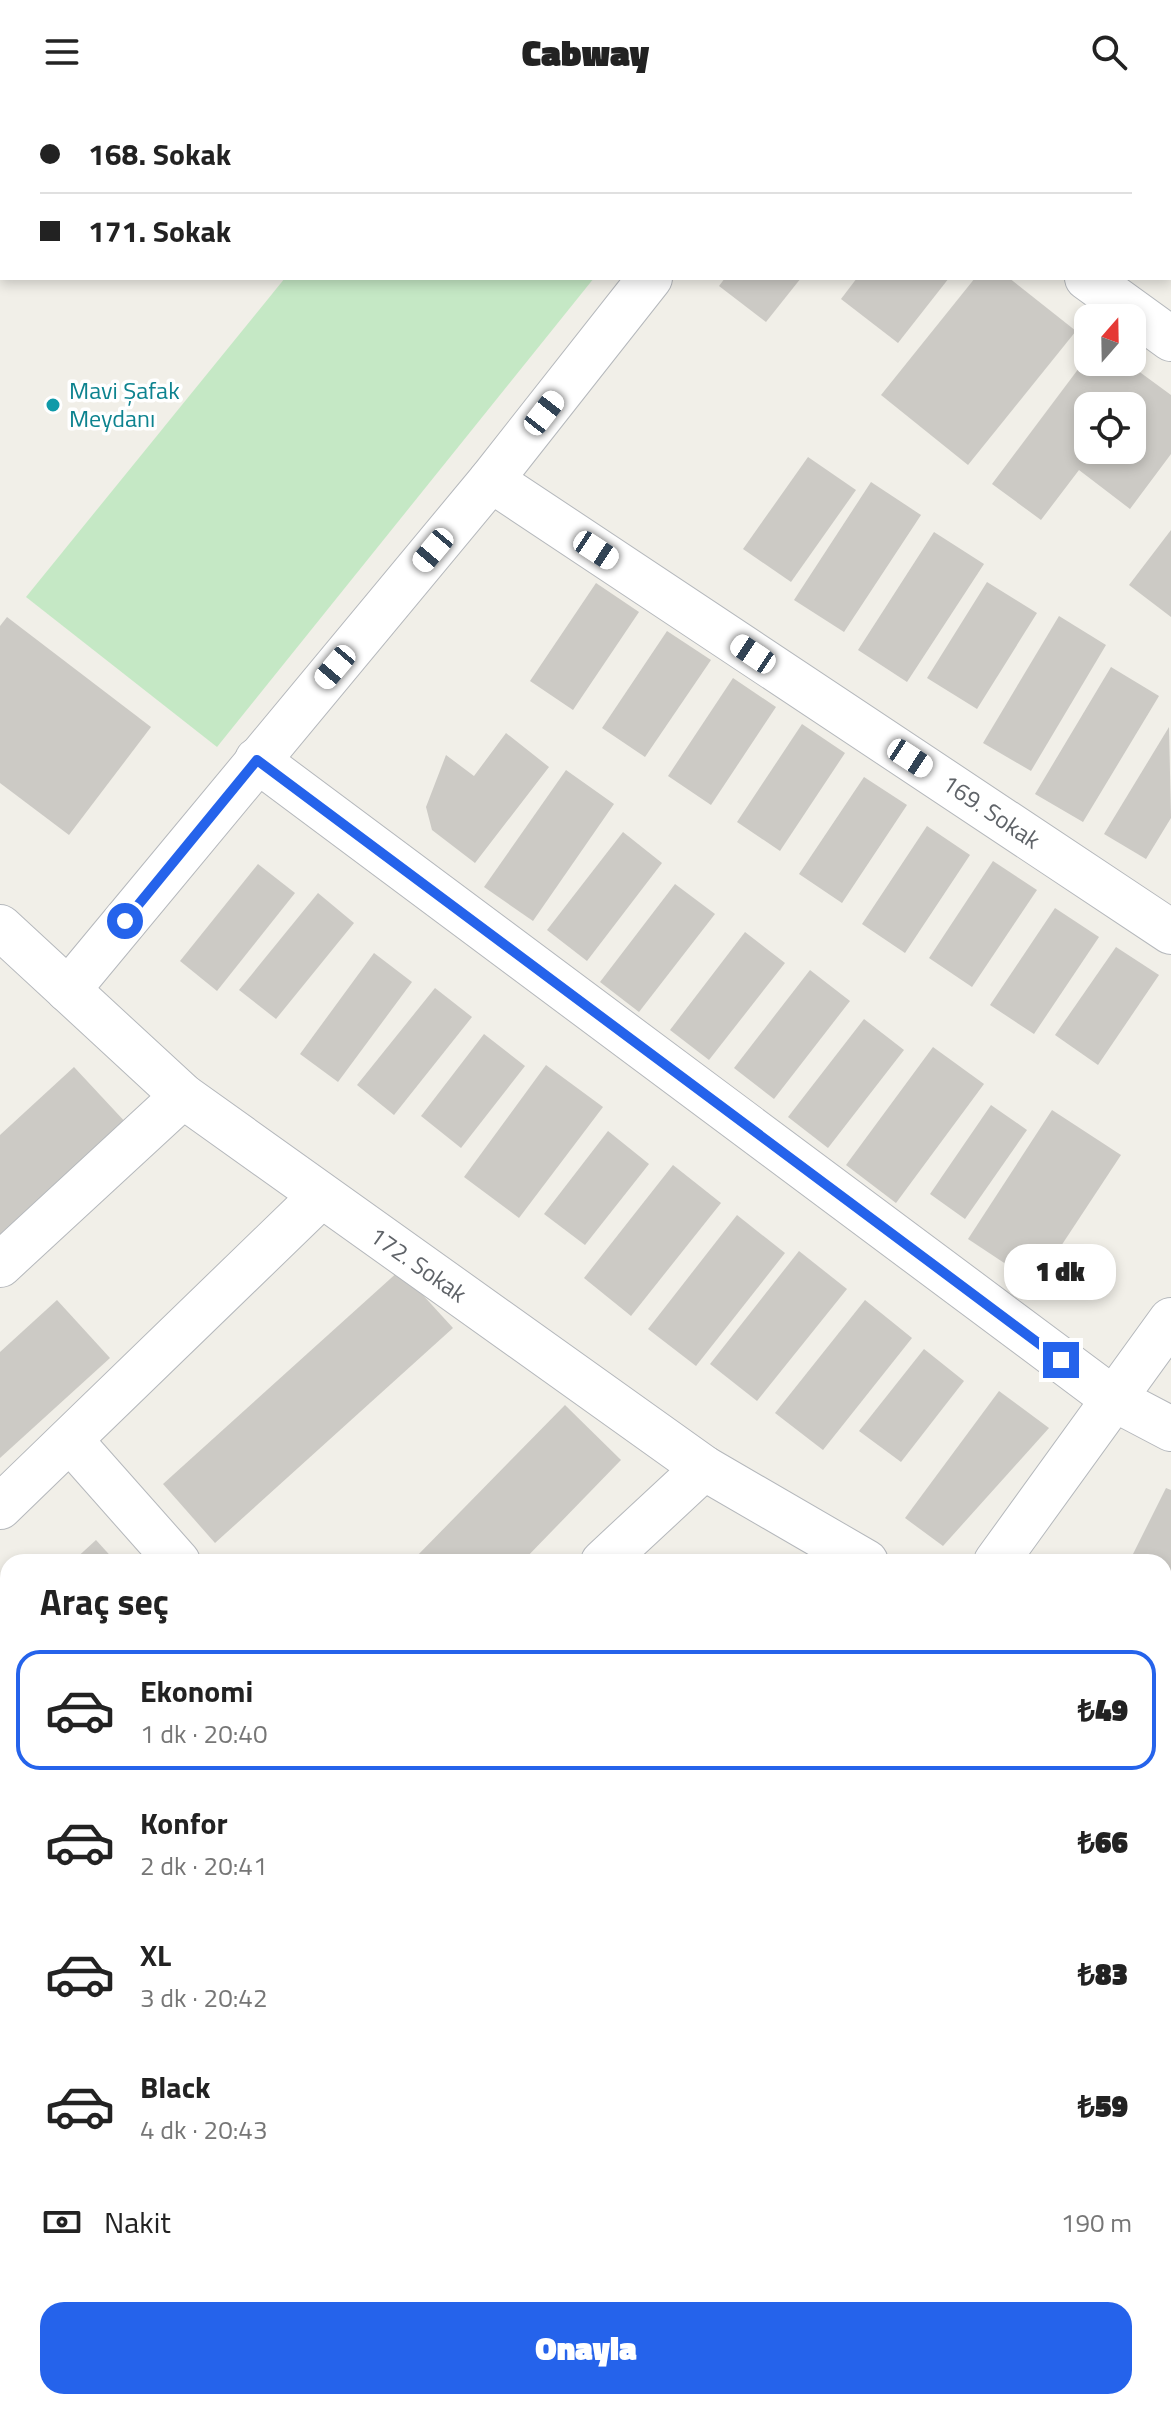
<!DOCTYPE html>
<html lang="tr">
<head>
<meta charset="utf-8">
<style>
	:root { --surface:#fff; --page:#f2f2f2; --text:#222; --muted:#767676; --line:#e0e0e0; --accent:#2563eb }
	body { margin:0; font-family:"Titillium Web",sans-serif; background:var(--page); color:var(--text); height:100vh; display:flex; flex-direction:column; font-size:30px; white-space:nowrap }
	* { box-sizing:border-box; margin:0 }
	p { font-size:26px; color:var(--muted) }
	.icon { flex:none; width:44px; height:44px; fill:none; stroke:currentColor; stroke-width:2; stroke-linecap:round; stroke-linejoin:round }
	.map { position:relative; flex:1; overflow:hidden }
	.sheet { position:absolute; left:0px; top:1450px; width:1172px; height:856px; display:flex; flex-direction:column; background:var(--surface); border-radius:24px 24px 0 0; box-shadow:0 4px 12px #0003 }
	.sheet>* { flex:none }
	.top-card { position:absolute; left:0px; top:0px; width:1172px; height:176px; box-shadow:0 4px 12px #0003; display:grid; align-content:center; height:176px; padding:0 40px; background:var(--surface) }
	.needle { width:52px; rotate:20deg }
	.fabs { position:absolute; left:1074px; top:200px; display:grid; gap:16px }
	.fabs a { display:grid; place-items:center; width:72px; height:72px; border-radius:16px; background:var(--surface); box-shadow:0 4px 12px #0003; font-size:40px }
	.end { position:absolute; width:36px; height:36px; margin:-18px; border:10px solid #2563eb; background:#fff; box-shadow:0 0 0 4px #fff }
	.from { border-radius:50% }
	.bubble { position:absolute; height:56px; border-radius:24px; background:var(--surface); box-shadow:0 4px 12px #0003; font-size:26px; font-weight:800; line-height:56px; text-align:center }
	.car { position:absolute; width:24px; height:48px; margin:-24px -12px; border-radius:10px; box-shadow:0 0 6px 2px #0007; background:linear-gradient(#fff 24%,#345 0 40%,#fff 0 76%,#345 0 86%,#fff 0) }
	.top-card b { display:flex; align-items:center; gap:28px; height:76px; font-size:30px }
	.top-card b+b { border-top:2px solid var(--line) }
	.top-card i { width:20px; height:20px; background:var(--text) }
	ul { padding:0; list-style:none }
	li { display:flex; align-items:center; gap:24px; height:120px; margin:0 16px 12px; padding:0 24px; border:4px solid transparent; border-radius:24px }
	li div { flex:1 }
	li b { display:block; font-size:30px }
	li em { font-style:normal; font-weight:800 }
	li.current { border-color:var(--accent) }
	li>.icon { width:72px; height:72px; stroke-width:1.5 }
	h2 { padding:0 40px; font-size:36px; line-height:96px }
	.pay { display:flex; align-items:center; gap:20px; height:88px; padding:0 40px; font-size:30px }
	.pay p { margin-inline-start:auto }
	.action { display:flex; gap:16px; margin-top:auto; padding:16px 40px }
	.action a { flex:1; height:92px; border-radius:24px; background:var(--accent); color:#fff; font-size:32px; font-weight:800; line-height:92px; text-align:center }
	header { display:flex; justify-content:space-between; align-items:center; height:104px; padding:0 40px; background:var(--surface); font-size:36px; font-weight:800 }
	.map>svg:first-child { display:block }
</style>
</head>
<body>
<header><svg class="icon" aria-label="menu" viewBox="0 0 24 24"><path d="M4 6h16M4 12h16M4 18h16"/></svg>Cabway<svg class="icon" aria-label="search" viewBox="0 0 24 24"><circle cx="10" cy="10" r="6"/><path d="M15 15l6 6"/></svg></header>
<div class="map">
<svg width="1171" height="2306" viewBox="0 0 1171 2306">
	<rect width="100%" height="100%" fill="#f1efe8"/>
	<!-- green -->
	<g fill="#c5e8c5">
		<polygon points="103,0 355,0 106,2"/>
		<polygon points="285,174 594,174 217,643 26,493"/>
		<polygon points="133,2298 194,2298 184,2306 141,2306"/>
	</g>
	<!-- building -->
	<g fill="#cccac5" fill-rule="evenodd">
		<polygon points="725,174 801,174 766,218 719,182"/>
		<polygon points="857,174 949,174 898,239 841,195"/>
		<polygon points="975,174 1009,174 1076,227 968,361 881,291"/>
		<path d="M 1088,252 L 1088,258 L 1126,258 L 1171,291 L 1171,350 L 1130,405 L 1079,366 L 1041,416 L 992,380 ZM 1088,302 L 1132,302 L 1132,346 L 1088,346 Z"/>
		<polygon points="808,353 856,386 791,478 743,445"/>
		<polygon points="871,378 921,411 844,528 794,496"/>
		<polygon points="1171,426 1171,513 1129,481"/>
		<polygon points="934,428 984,460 907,578 858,546"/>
		<polygon points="987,478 1037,509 977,605 927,574"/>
		<polygon points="596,479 639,508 573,606 530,577"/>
		<polygon points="1059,512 1106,541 1031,667 983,639"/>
		<polygon points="7,513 151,623 69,731 0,679 0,522"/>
		<polygon points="667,527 711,556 645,653 602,624"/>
		<polygon points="1111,563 1159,592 1083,718 1035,690"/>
		<polygon points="733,574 776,603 711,701 668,672"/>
		<polygon points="802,620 845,649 780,747 737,718"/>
		<polygon points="1169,623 1171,714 1146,755 1104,730"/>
		<polygon points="506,629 549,663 475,759 432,726 426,703 446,651 474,672"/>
		<polygon points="566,666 614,700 533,817 484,783"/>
		<polygon points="864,673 907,701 842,799 799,770"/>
		<polygon points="927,722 970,751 905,849 862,820"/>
		<polygon points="623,728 662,759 587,857 547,826"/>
		<polygon points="993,757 1037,786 972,883 929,854"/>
		<polygon points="258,760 295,789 217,887 180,857"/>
		<polygon points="675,780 715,810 639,908 600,878"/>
		<polygon points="318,789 354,819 276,915 239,886"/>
		<polygon points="1055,804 1099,833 1034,930 990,901"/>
		<polygon points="745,828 785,859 709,956 670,926"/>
		<polygon points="1116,843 1159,871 1098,961 1055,931"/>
		<polygon points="374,849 412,878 338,978 300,950"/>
		<polygon points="810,866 850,897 774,995 734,964"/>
		<polygon points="435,884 472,913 394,1011 357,981"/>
		<polygon points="864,915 904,946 828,1044 788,1013"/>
		<polygon points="484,930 525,962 461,1044 421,1012"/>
		<polygon points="933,943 984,980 896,1099 846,1061"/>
		<polygon points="546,961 603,1003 519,1114 464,1073"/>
		<polygon points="74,963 128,1021 0,1137 0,1031"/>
		<polygon points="991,1001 1027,1026 965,1115 930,1090"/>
		<polygon points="1052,1006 1121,1051 1036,1180 968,1135"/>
		<polygon points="608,1027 649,1060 585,1141 544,1110"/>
		<polygon points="673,1061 721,1099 631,1212 584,1174"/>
		<polygon points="737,1111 785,1149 696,1262 648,1225"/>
		<polygon points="799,1147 847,1185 757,1297 710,1260"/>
		<polygon points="400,1166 453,1224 215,1439 163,1380"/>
		<polygon points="57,1196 110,1254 0,1354 0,1248"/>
		<polygon points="865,1196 912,1234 823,1346 775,1309"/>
		<polygon points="924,1245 964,1277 901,1358 859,1327"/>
		<polygon points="999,1287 1049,1324 943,1442 905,1414"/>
		<polygon points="565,1301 621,1356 522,1458 411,1458"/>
		<polygon points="1166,1384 1171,1386 1171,1547 1164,1544 1164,1458 1129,1458"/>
		<polygon points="96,1436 116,1458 72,1458"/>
		<polygon points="8,1659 8,1695 0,1686 0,1666"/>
		<polygon points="1171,2054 1171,2202 1164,2185 1164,2056"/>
		<polygon points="459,2298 552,2298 559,2306 466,2306"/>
		<polygon points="1045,2298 1152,2298 1156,2306 1048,2306"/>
	</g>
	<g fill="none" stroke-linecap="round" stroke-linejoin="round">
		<defs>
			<g id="minor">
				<polyline points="585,0 588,2"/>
				<polyline points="847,0 850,2"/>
				<polyline points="785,2 787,0"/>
				<polyline points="1087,174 1171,235"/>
				<polyline points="491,376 1171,828"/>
				<polyline points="257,656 1112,1294 1171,1325"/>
				<polyline points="0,823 183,992 704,1364 866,1458"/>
				<polyline points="68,886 491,376 650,174"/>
				<polyline points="0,1161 183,992"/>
				<polyline points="70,1336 178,1458"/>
				<polyline points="0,1403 321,1092"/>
				<polyline points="603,1458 704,1364"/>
				<polyline points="996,1458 1171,1216"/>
				<polyline points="1164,1627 1171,1631"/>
				<polyline points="1164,1785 1171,1776"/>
				<polyline points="0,2066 8,2060"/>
				<polyline points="862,2298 871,2306"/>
				<polyline points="754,2306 762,2298"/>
			</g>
			<g id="major">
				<polyline points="0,1799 8,1810"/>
				<polyline points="0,1894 8,1905"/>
				<polyline points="329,2298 336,2306"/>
				<polyline points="388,2298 395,2306"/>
			</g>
		</defs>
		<!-- minor casing -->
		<use href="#minor" stroke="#b5b8bc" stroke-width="46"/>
		<!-- major casing -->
		<use href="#major" stroke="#f2c960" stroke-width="46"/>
		<!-- minor -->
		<use href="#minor" stroke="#fff" stroke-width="44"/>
		<!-- major -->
		<use href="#major" stroke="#fff2af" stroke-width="44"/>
	</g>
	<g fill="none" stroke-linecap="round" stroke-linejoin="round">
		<!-- route -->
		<polyline stroke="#2563eb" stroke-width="10" points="125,817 257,656 1061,1256"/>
	</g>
	<!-- markers -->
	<circle fill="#0f9aa8" stroke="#fff" stroke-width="3" cx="53" cy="301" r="8"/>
	<g text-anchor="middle" stroke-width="7" stroke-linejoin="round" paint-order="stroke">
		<!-- culture labels -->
		<g font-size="24" fill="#0d838f" stroke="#fff" text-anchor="start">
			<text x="69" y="295">Mavi Şafak<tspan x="69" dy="28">Meydanı</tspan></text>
		</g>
		<!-- street labels -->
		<g font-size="24" fill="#5f6368" stroke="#fff">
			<text transform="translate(991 708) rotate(34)" y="8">169. Sokak</text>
			<text transform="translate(418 1161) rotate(35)" y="8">172. Sokak</text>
		</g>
	</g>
</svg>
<div class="fabs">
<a><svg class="needle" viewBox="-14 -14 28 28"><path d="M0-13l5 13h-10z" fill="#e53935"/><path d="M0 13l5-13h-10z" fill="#767676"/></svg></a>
<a><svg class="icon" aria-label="locate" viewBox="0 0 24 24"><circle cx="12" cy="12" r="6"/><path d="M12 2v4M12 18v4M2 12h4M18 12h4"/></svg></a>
</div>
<i class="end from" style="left:125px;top:817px"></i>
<i class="end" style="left:1061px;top:1256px"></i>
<div class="bubble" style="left:1004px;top:1140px;width:112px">1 dk</div>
<i class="car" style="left:544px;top:309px;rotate:38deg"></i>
<i class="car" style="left:433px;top:446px;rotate:220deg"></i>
<i class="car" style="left:596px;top:446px;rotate:123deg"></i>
<i class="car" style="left:753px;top:550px;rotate:304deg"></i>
<i class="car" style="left:335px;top:563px;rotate:220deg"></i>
<i class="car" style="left:910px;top:654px;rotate:123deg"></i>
<div class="top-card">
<b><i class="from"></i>168. Sokak</b>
<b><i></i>171. Sokak</b>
</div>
<section class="sheet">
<h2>Araç seç</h2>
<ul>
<li class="current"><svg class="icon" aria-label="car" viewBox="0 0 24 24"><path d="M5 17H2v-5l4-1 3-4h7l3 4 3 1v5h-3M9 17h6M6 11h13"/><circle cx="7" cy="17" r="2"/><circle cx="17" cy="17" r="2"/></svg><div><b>Ekonomi</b><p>1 dk · 20:40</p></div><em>₺49</em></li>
<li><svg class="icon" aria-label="car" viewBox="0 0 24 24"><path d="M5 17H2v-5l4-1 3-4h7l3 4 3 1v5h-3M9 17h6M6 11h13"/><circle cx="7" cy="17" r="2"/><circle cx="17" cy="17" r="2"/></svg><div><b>Konfor</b><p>2 dk · 20:41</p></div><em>₺66</em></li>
<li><svg class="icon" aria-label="car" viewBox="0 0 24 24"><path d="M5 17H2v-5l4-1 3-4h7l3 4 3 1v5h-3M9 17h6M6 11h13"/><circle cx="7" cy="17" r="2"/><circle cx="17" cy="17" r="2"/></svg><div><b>XL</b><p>3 dk · 20:42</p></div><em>₺83</em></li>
<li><svg class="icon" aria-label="car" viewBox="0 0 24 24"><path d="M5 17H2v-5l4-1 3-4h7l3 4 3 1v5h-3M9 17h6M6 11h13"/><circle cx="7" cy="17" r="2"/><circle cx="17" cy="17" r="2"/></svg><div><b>Black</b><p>4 dk · 20:43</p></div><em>₺59</em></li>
</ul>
<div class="pay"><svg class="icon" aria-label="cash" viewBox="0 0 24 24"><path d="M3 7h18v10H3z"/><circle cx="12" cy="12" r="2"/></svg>Nakit<p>190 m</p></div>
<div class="action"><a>Onayla</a></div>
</section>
</div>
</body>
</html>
